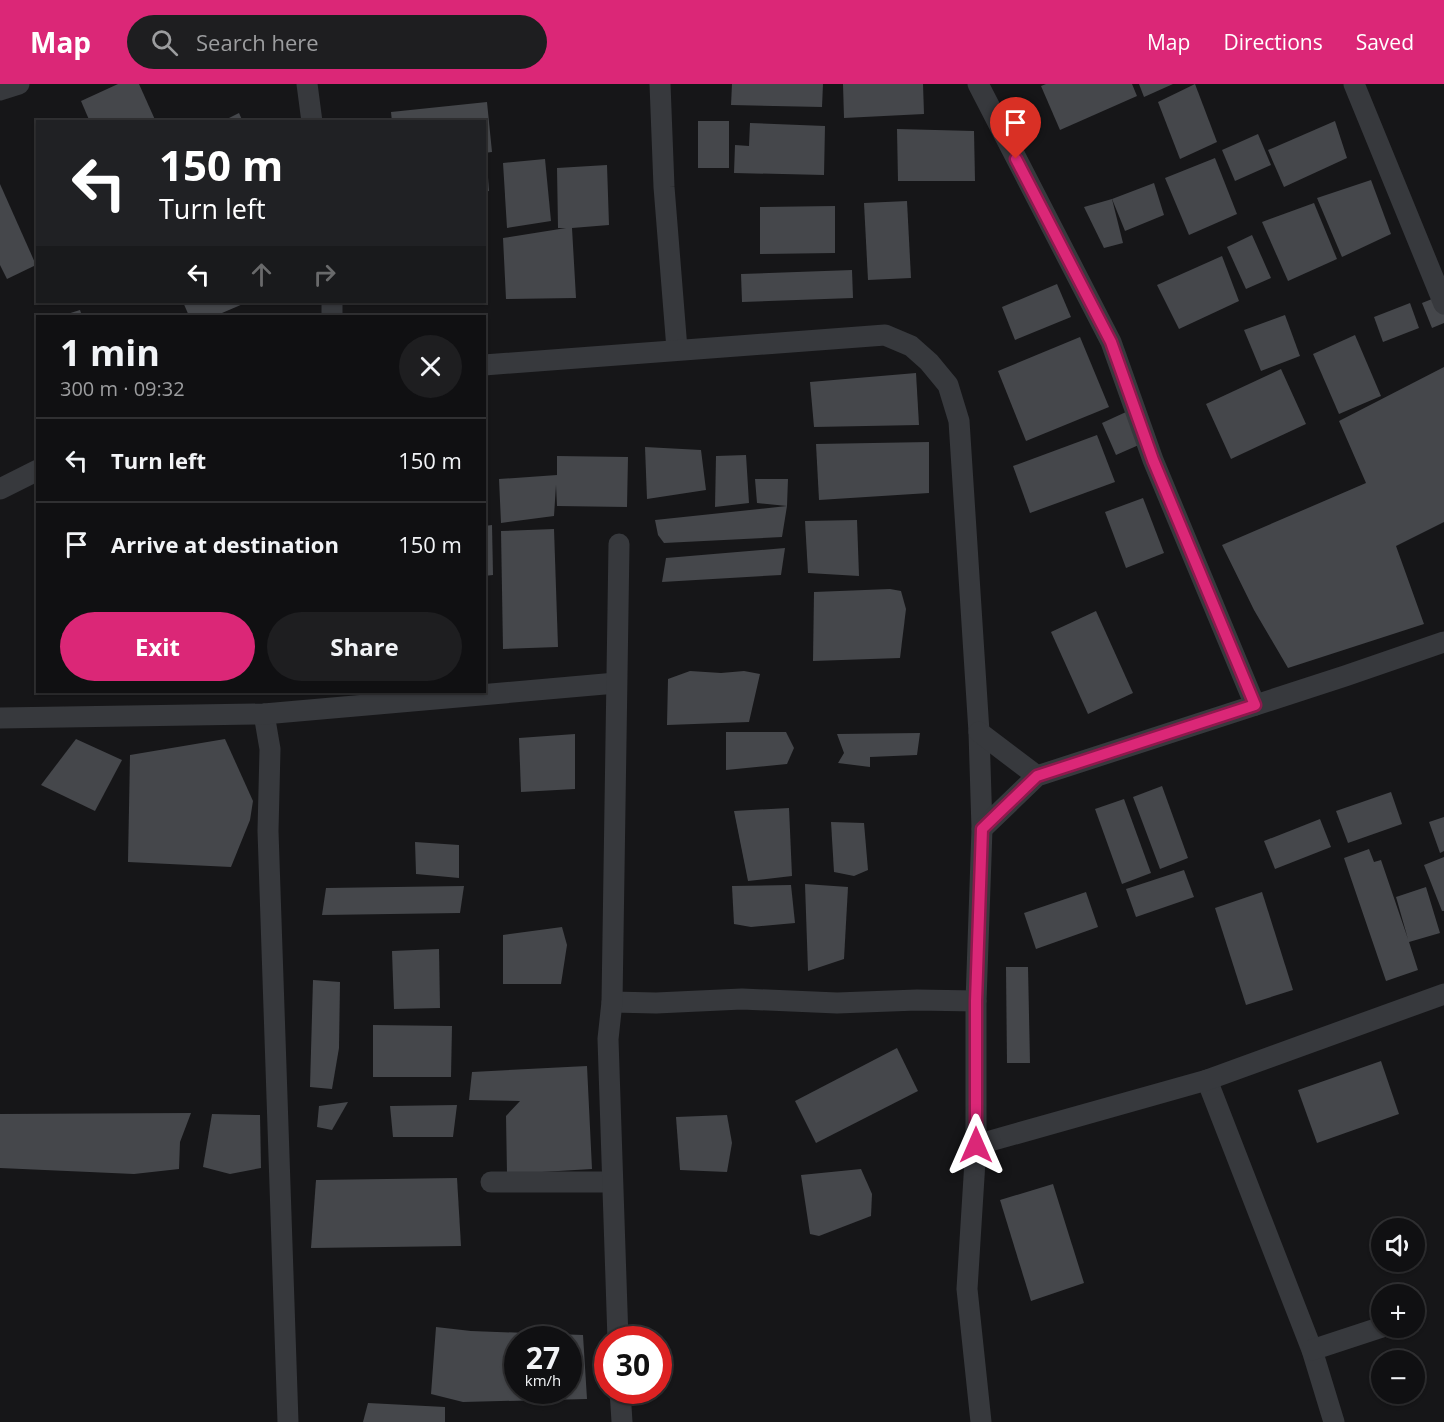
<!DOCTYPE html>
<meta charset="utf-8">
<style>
:root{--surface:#101012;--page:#1e1e20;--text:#f1f3f6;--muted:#9c9d9f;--line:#303032;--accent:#db2777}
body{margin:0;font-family:"Open Sans",sans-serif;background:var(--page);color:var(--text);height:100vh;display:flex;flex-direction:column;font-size:22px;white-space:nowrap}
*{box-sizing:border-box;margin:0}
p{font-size:20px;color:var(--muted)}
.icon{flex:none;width:33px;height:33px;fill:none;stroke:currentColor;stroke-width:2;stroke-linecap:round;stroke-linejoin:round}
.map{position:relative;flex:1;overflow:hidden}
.drawer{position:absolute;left:36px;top:231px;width:450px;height:378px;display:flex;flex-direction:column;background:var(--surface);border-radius:0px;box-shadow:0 2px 4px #0004,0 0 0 2px var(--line)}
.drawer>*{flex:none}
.hud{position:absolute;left:36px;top:36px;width:450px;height:183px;border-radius:0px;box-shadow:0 2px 4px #0004,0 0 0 2px var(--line);background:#202124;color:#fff;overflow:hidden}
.fabs{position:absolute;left:1371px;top:1134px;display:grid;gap:12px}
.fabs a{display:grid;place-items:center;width:54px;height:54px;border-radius:50%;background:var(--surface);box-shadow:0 2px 4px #0004,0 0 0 2px var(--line);font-size:30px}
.speed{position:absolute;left:504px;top:1242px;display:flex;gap:12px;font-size:30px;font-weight:700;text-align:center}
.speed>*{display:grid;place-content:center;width:78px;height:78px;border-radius:50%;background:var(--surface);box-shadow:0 2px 4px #0004,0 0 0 2px var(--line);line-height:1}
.speed small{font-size:15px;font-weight:400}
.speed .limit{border:9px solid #d22;background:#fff;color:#111}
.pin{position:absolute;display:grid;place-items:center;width:51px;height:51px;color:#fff;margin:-62px -26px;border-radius:50% 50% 50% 0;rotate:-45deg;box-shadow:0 0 6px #0007}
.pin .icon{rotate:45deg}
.me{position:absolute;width:66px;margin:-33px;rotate:0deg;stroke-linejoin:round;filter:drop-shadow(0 0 4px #0008)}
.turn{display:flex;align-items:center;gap:21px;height:126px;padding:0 24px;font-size:27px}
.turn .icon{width:78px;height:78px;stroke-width:2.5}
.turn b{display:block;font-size:42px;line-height:51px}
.lanes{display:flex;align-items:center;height:57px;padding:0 24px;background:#0003;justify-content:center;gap:30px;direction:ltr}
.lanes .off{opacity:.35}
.round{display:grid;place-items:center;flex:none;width:63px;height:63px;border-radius:32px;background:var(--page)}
.summary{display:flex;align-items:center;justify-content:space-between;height:102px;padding:0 24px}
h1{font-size:36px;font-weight:700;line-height:45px}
.cta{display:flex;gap:12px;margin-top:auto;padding:12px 24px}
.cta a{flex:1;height:69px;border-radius:36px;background:var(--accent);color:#fff;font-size:24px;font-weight:700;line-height:69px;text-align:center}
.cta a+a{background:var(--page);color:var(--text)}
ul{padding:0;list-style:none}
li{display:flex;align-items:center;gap:18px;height:84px;padding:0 24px;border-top:2px solid var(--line)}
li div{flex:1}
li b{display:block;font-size:22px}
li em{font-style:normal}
header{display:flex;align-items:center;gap:36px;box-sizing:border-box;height:84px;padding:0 30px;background:var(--accent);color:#fff}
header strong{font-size:28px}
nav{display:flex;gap:33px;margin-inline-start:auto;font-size:21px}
.search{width:420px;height:54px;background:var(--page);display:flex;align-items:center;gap:15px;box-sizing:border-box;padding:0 21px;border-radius:33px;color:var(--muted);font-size:22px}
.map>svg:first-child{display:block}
</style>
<header>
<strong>Map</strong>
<div class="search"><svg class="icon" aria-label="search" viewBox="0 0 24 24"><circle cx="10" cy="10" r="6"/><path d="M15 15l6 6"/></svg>Search here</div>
<nav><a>Map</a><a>Directions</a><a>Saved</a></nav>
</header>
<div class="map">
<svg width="1444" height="1338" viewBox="0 0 1444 1338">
<rect width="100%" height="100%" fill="#161618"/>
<g fill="#45474b" fill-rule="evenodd">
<path d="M118 0H139L156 38H90L81 17Z"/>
<path d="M732 0H823L822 23 731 21Z"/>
<path d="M843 0H923L924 30 844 34Z"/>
<path d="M1046 0H1132L1137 12 1060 46 1041 2Z"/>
<path d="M1139 0H1173L1144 13Z"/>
<path d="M1195 0 1217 58 1180 75 1158 18Z"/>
<path d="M487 18 492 68 484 69V38H392L391 28Z"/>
<path d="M239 29 243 38H221Z"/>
<rect x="698" y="37" width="31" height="47"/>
<path d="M1335 37 1347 74 1284 103 1268 66Z"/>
<path d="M750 39 825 42 824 91 734 89 735 61 749 62Z"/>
<path d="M897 45 974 47 975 97H898Z"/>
<path d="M1258 50 1271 81 1235 97 1222 66Z"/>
<path d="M1215 74 1237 130 1189 151 1165 94Z"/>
<path d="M545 75 551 137 507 144 503 79Z"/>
<path d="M487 80 489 107 484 108V81Z"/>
<path d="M607 81 609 141 572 144 576 214 506 215 503 154 566 144H558L557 84Z"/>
<path d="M1371 96 1391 150 1342 173 1317 114Z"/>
<path d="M1154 99 1164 131 1125 147 1112 115Z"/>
<path d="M0 100 36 181 7 195 0 181Z"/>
<path d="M1112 115 1123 159 1104 164 1084 123Z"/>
<path d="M907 117 911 194 868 196 864 119Z"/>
<path d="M1314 119 1337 175 1288 197 1262 138Z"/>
<path d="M835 122V169L760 170V123Z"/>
<path d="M1252 151 1271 194 1246 205 1227 163Z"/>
<path d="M1222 172 1239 217 1179 245 1157 201Z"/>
<path d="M852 186 853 214 742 218 741 190Z"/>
<path d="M1057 200 1071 233 1015 256 1002 223Z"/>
<path d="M1437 213 1444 230V239L1432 244 1422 219Z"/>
<path d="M183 218H242L243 220 215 232H189Z"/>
<path d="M1410 219 1419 244 1383 258 1374 233Z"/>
<path d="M80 226 82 232H61Z"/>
<path d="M1285 231 1300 272 1261 287 1244 246Z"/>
<path d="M1355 251 1381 312 1339 330 1313 270Z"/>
<path d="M1080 253 1109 323 1026 357 998 287Z"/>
<path d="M1444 283V438L1396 462 1424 540 1288 584 1254 526 1222 461 1366 399 1339 337Z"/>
<path d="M1281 285 1306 340 1231 375 1206 320Z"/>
<path d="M916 289 919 341 814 343 810 298Z"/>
<path d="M1126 328 1141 360 1116 371 1102 339Z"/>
<path d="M1097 351 1115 398 1030 429 1013 382Z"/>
<path d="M929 358V409L819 416 816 360Z"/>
<path d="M645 363 701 366 706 406 647 415Z"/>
<path d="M746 371 749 419 715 423 716 372Z"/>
<path d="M557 372 628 373 627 423 557 422 556 401 554 432 501 439 499 395 557 391Z"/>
<path d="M755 395H788L787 422 782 453 664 459 658 451 655 436 787 422 757 419Z"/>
<path d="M1143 414 1164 469 1126 484 1105 428Z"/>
<path d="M857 436 859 492 808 489 805 437Z"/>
<path d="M492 441 493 491 484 492V442Z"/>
<path d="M554 445 558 563 503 565 501 447Z"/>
<path d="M785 464 781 491 662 498 666 474Z"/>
<path d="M890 505 901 507 906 525 900 574 813 577 814 508Z"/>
<path d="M1096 527 1133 609 1088 630 1051 548Z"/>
<path d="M690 587 721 589 744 587 760 590 749 638 667 641 668 595Z"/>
<path d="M726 648H786L794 664 787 680 726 686Z"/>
<path d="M920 649 917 671 870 673V683L838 679 844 669 837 650Z"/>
<path d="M575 650V705L521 708 519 654Z"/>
<path d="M76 655 122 676 95 727 41 701Z"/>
<path d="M225 655 253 717 250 736 231 783 128 778 130 671Z"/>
<path d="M1162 702 1188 774 1160 785 1133 713Z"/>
<path d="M1391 708 1402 740 1348 759 1336 727Z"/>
<path d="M1124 715 1151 789 1122 800 1095 725Z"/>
<path d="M789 724 792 792 748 797 734 727Z"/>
<path d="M1444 733V767L1440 769 1429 738Z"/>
<path d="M1320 735 1331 763 1275 785 1264 757Z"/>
<path d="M831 738 864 739 868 786 854 792 834 788Z"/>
<path d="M415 758 459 761V794L416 790Z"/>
<path d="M1369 765 1374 778 1381 776 1408 855 1396 813 1426 803 1440 849 1409 858 1418 886 1386 897 1344 774Z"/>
<path d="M1444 773V827H1442L1424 781Z"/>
<path d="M1184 786 1194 813 1136 833 1126 805Z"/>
<path d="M805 800 848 803 844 875 808 887Z"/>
<path d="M791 801 795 839 751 843 734 840 732 802Z"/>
<path d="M464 802 460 829 322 831 326 804Z"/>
<path d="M1086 808 1098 843 1036 865 1024 829Z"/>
<path d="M1262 808 1293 906 1246 921 1215 824Z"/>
<path d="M562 843 567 861 561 900H503V851Z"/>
<path d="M439 865 440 924 394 925 392 867Z"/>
<path d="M1006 883H1028L1030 979H1007Z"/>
<path d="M313 896 340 898 339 964 332 1005 310 1003Z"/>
<path d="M373 941 452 942 451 993H373Z"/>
<path d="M897 964 918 1007 816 1059 795 1017Z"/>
<path d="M1381 977 1399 1030 1317 1059 1298 1006Z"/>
<path d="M587 982 592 1085 507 1090 506 1032 520 1017 469 1016 472 988Z"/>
<path d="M348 1018 332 1046 317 1043 319 1022Z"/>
<path d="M457 1021 453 1053H393L390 1022Z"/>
<path d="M191 1029 180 1058 179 1085 134 1090 0 1084V1030Z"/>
<path d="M212 1030 260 1031 261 1084 230 1090 203 1083Z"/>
<path d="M727 1031 732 1059 727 1088 680 1086 676 1033Z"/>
<path d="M861 1085 872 1110 871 1132 819 1152 810 1150 801 1091Z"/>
<path d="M457 1094 461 1162 311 1164 316 1096Z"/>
<path d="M1053 1100 1084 1199 1031 1217 1000 1116Z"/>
<path d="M436 1243 471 1247 583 1251 587 1315 463 1318 431 1310ZM518 1256H568V1306H518Z"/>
<path d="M368 1319 445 1323V1338H363Z"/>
</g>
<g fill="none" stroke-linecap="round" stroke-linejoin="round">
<g stroke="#37393d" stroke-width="21">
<path d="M307 0 312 38"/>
<path d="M660 0 664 103 677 265"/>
<path d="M978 0 1111 258 1153 376 1255 621"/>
<path d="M1354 0 1444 220"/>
<path d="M0 6 19 0"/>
<path d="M332 232V218"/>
<path d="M484 281 885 251 911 262 929 278 948 301 959 337 979 648 982 745 976 917V1061L967 1205 981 1338"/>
<path d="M0 405 38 386"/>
<path d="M264 630 270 665 268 747 288 1338"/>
<path d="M0 634 264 630 616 599"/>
<path d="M979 648 1037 692"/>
<path d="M982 745 1037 692 1345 592 1444 558"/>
<path d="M612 918 656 919 742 915 837 919 917 916 976 917"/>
<path d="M1207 996 1312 1266 1334 1338"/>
<path d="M976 1061 1207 996 1444 910"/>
<path d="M491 1098H612"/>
<path d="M618 1256 608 955 612 918 619 460"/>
<path d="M1312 1266 1382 1243"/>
<path d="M620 1306 622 1338"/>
</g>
</g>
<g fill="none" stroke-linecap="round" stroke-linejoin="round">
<defs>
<path id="route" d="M976 1061V917L982 745 1037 692 1255 621 1153 376 1111 258 1016 75"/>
</defs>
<use href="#route" stroke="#8e194d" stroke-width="15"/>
<use href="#route" stroke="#db2777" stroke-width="10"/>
</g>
</svg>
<div class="fabs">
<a><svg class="icon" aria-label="sound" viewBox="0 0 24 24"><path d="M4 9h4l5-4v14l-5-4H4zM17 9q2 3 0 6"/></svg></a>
<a>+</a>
<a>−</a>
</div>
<div class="speed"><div>27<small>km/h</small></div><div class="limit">30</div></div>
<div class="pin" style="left:1016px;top:75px;background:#d93025"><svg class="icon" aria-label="arrive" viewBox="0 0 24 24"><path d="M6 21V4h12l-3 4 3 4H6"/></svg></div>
<svg class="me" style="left:976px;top:1061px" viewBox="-20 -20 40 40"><path d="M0-17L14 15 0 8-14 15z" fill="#db2777" stroke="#fff" stroke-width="4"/></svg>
<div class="hud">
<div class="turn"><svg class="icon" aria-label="left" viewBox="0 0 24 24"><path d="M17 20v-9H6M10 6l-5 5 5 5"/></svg><div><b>150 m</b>Turn left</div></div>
<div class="lanes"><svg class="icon" aria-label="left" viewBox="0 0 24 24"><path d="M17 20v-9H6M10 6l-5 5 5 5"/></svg><svg class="icon off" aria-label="ahead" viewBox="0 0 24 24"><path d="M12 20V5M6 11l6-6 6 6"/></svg><svg class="icon off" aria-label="right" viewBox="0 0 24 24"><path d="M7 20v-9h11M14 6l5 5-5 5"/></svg></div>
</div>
<section class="drawer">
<div class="summary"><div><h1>1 min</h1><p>300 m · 09:32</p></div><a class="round"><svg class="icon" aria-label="close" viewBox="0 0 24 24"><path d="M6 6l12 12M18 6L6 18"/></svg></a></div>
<ul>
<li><svg class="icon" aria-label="left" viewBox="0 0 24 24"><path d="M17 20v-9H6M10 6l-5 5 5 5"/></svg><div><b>Turn left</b></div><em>150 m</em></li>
<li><svg class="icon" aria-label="arrive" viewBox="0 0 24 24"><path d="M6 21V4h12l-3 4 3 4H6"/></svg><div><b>Arrive at destination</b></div><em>150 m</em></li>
</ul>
<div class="cta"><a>Exit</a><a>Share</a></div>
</section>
</div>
